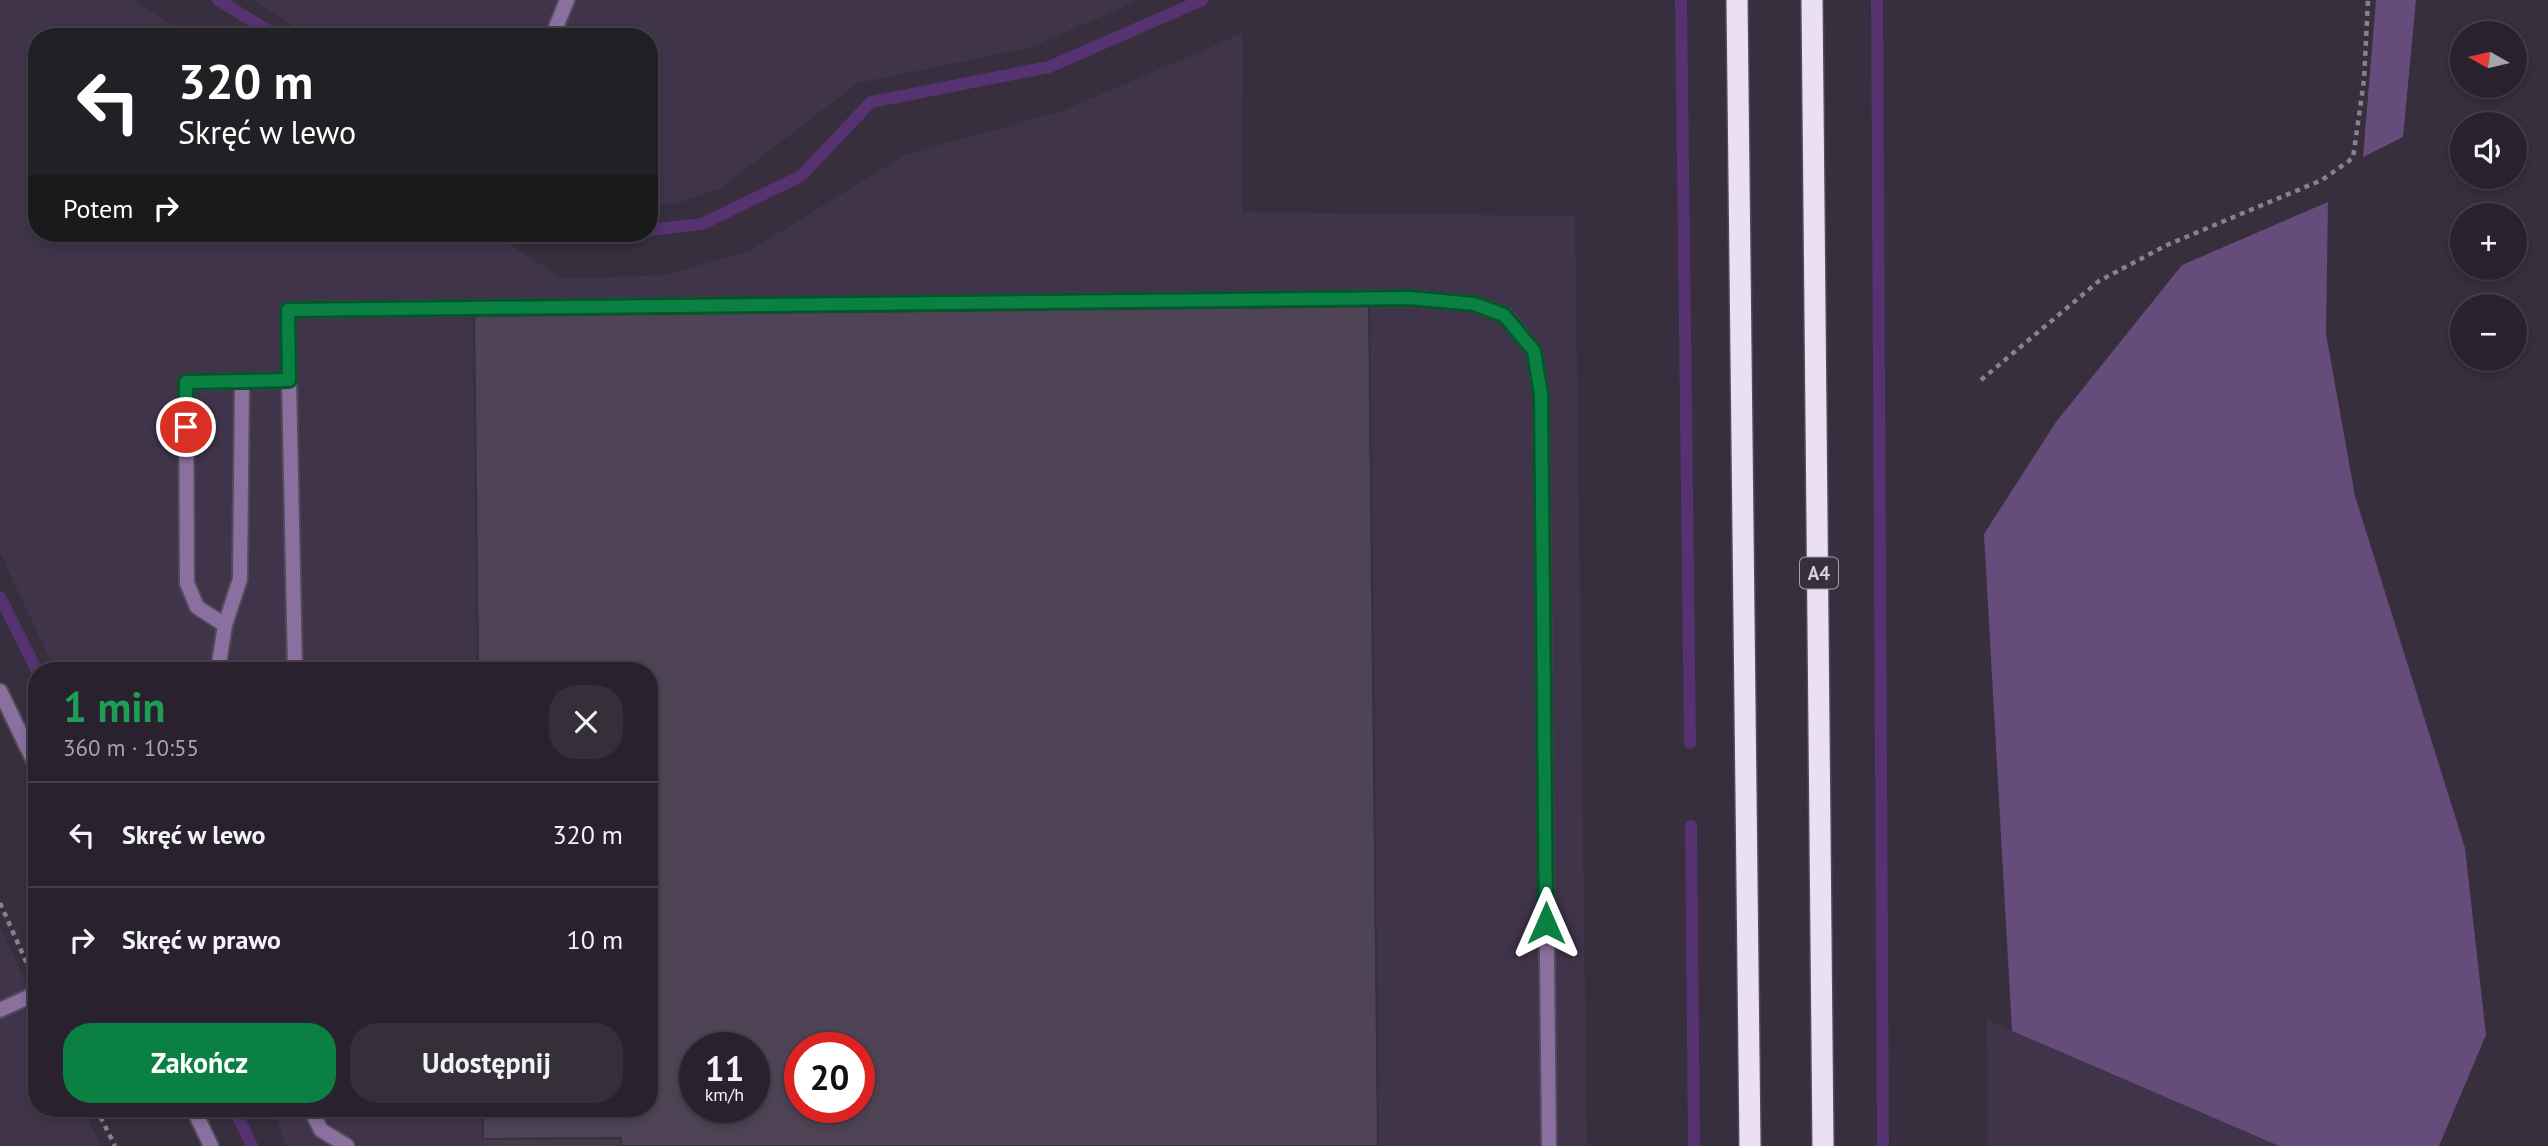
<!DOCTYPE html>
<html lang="pl">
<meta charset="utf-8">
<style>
:root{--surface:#29222e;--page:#352f3a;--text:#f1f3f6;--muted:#a5a4aa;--line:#453f4a;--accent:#0b8043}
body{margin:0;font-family:"PT Sans",sans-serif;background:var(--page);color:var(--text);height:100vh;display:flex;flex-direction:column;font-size:26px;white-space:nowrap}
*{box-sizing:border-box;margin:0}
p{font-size:23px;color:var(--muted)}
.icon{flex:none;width:38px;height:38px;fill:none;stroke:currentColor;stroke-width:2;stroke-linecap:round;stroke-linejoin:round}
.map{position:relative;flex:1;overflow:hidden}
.drawer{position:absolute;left:28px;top:662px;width:630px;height:455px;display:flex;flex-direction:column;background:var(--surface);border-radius:28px;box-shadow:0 4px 10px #0003,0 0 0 2px var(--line)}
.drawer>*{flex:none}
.banner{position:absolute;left:28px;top:28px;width:630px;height:214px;border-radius:28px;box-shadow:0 4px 10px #0003,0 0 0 2px var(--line);background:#202124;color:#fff;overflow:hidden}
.needle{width:46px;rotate:278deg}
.fabs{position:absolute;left:2450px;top:21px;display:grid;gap:14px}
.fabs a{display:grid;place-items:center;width:77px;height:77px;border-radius:50%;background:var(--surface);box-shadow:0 4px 10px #0003,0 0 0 2px var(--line);font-size:35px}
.speed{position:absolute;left:679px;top:1032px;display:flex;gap:14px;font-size:35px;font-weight:700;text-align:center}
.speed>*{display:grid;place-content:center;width:91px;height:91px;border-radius:50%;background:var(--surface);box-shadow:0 4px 10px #0003,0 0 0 2px var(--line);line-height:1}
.speed small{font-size:18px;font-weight:400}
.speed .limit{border:10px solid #d22;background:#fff;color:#111}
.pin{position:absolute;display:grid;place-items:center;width:60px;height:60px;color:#fff;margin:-30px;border:4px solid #fff;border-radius:50%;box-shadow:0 2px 7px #0007}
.me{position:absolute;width:77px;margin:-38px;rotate:0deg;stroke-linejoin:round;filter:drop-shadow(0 0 5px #0008)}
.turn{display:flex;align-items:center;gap:24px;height:147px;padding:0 35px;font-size:32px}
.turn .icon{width:91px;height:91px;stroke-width:2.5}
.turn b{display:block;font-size:49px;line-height:60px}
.then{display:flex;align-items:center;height:66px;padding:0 35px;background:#0003;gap:14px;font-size:26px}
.round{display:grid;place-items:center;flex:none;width:74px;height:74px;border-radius:28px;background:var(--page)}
.headline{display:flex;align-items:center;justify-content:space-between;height:119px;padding:0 35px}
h1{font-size:42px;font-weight:700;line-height:52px;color:#1e9e55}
.button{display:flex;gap:14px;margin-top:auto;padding:14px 35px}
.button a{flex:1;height:80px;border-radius:28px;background:var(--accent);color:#fff;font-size:28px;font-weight:700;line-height:80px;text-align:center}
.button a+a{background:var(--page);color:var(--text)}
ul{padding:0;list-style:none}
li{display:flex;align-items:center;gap:21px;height:105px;padding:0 35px;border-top:2px solid var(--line)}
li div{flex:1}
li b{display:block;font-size:26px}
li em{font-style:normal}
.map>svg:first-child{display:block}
</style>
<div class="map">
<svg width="2548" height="1146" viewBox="0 0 2548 1146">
<rect width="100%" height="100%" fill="#372e3e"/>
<g fill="#40344a" fill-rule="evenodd">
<path d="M0 0H133L190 37H37V233H492L563 279 666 275 751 250 906 154 1062 111 1243 33 1242 212 1575 216 1587 1146H286L272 1108H649V670H55L0 553ZM695 1048H754V1108H695ZM800 1048H859V1108H800Z"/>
<path d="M253 0H1139L1029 48 858 83 719 189 675 204H649V37H310Z"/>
<path d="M0 927 37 1006V1108H83L101 1146H0Z"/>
<path d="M1987 1019 2012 1031 2279 1146H1988Z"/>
</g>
<g fill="#664c7a">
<path d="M2376 0H2416L2403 137 2363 157Z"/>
<path d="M2328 202 2326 334 2355 496 2465 848 2486 1035 2439 1146H2279L2012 1031 1984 534 2056 422 2182 265Z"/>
</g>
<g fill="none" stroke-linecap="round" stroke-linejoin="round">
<g stroke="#563270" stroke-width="12">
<path d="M218 0 279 37"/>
<path d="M1681 0 1690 743"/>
<path d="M1877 0 1883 1146"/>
<path d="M649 230 702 224 801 176 871 102 1049 67 1202 0"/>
<path d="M618 233H624"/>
<path d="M0 597 37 671"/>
<path d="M1691 826 1694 1146"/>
<path d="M234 1108 252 1146"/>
</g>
<defs>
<g id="lane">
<path d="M552 37 567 0"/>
<path d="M289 380 288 310 1409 298 1474 304 1505 315 1534 351 1541 395 1549 1146"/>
<path d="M225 625 197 607 187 583 186 382 289 380 295 670"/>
<path d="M218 670 225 625 240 579 242 381"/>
<path d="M0 1010 37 993"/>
<path d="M310 1108 321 1130 347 1146"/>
</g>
<g id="street">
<path d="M0 691 37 768"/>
<path d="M193 1108 211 1146"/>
</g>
<g id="highway">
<path d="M1737 0 1750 1146"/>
<path d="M1812 0 1823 1146"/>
</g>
</defs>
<use href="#lane" stroke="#534b5a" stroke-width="18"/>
<use href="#street" stroke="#534b5a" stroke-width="18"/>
<use href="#highway" stroke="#534b5a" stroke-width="24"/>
<g stroke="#88818e" stroke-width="4.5" stroke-dasharray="5 5" stroke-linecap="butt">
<path d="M1981 380 2099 281 2167 245 2322 180 2353 158 2364 80 2368 0"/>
<path d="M0 903 29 968"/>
<path d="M96 1108 115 1146"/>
</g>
<use href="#lane" stroke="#8a709f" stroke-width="14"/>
<use href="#street" stroke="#8a709f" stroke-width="14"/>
<use href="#highway" stroke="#ebdff6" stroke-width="21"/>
</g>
<path fill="#433a4a" d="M483 1108 1378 1146H483Z"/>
<path fill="#4e4456" stroke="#37303c" stroke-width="2" fill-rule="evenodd" d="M1369 304 1378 1146H621V1138L483 1139V1108H649V670H478L474 311ZM695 1048H754V1108H695ZM800 1048H859V1108H800Z"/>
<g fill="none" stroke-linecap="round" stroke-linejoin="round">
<defs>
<path id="route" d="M186 427V382L289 380 288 310 1409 298 1474 304 1504 315 1534 351 1541 395 1546 923"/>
</defs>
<use href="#route" stroke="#07532c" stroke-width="18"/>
<use href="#route" stroke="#0b8043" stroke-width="12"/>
</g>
<g text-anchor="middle" stroke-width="5" stroke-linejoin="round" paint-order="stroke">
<rect fill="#372e3e" stroke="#a69fab" stroke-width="2" x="1800" y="557.5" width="38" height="31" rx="5"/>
<g font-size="19" font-weight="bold" fill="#d5d0da">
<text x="1819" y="580">A4</text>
</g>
</g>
</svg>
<div class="fabs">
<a><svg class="needle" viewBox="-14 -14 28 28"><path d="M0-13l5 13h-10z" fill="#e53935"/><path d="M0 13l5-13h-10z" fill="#a5a4aa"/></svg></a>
<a><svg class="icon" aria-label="sound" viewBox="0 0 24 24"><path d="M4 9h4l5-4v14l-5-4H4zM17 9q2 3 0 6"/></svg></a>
<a>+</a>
<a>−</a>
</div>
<div class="speed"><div>11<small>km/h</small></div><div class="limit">20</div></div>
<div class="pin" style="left:186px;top:427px;background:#d93025"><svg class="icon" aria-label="arrive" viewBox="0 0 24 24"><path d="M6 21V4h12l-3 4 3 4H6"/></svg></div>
<svg class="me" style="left:1546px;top:923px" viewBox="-20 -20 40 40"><path d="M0-17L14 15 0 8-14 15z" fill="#0b8043" stroke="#fff" stroke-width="4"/></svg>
<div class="banner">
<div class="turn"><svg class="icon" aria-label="left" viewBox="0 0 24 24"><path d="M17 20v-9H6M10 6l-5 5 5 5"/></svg><div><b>320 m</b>Skręć w lewo</div></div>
<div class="then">Potem<svg class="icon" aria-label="right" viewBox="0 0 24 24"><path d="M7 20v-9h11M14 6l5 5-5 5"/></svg></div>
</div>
<section class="drawer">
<div class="headline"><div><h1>1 min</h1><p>360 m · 10:55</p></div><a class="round"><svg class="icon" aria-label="close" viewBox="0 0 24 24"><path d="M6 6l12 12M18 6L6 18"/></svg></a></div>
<ul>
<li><svg class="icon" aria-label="left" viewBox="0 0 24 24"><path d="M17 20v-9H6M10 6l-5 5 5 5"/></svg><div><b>Skręć w lewo</b></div><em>320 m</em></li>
<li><svg class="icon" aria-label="right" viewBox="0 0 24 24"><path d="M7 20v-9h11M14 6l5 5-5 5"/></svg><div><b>Skręć w prawo</b></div><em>10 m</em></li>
</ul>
<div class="button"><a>Zakończ</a><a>Udostępnij</a></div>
</section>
</div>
